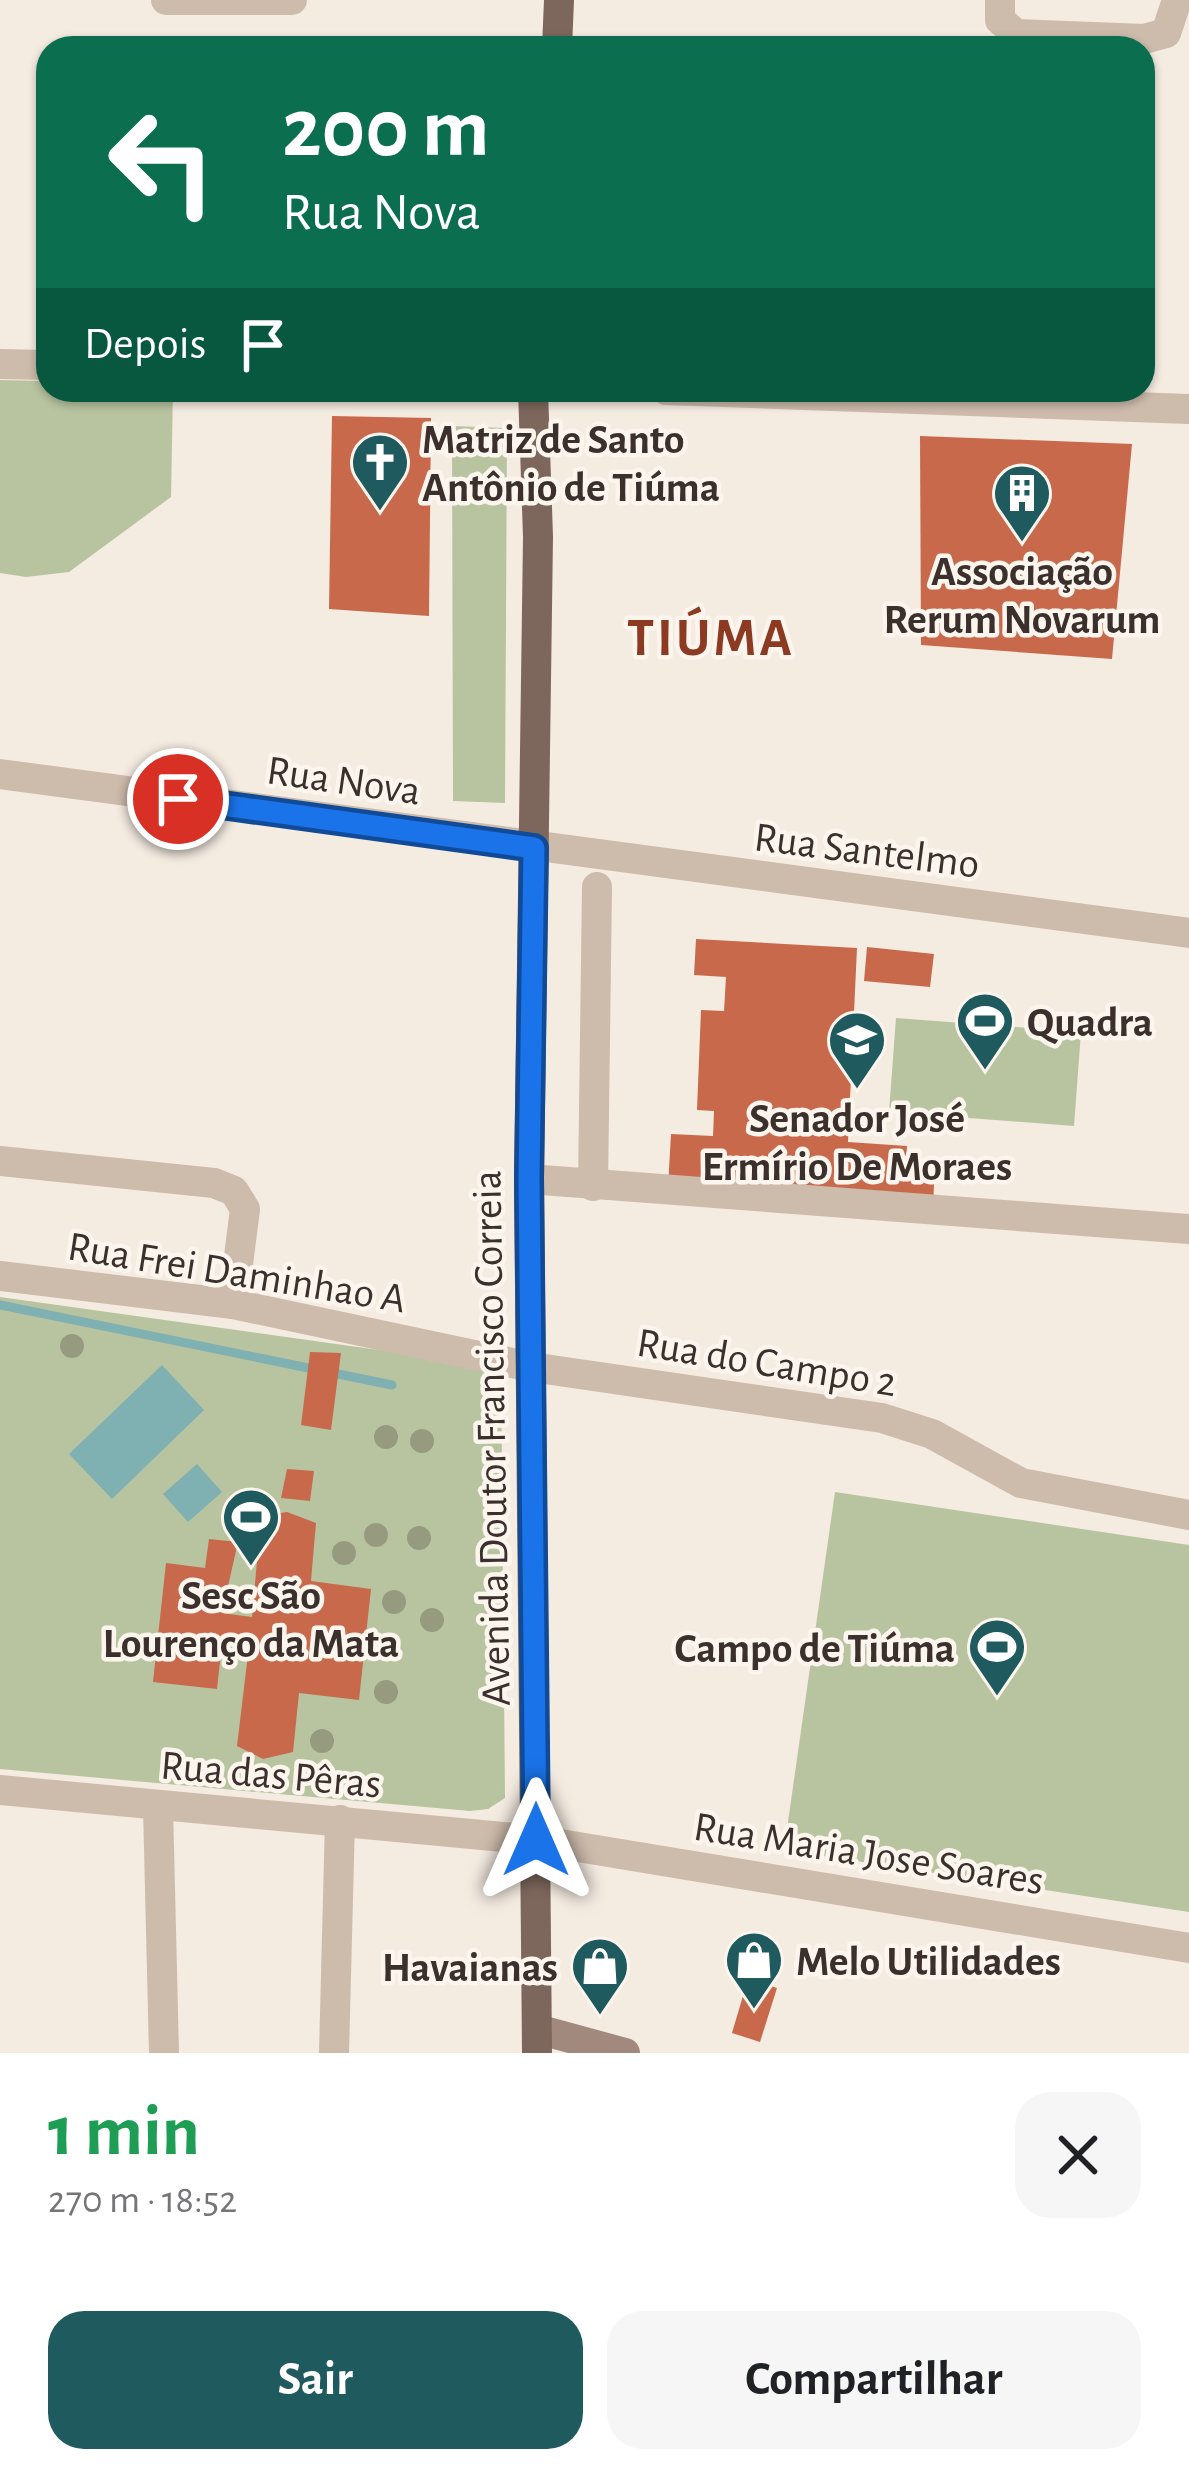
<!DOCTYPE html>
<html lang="pt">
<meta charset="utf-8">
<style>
:root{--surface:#fff;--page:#f6f6f6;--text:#202124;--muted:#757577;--accent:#1f5a5e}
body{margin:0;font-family:"Alegreya Sans",sans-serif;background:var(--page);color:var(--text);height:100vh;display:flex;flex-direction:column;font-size:45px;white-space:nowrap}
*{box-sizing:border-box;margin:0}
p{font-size:39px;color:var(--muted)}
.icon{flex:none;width:66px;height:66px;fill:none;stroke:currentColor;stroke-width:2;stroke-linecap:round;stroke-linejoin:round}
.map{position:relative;height:2053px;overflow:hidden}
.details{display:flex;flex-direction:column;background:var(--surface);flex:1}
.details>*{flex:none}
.guide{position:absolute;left:36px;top:36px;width:1119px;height:366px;border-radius:36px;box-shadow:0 3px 9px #0004;background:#0b6e4f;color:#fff;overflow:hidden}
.pin{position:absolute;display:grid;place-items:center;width:102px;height:102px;color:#fff;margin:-51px;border:6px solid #fff;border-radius:50%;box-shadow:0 3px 12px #0007}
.me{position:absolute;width:132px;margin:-66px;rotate:0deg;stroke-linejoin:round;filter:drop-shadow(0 0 9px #0008)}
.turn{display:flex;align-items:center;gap:42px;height:252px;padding:0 48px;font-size:54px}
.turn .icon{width:156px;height:156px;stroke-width:2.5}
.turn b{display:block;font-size:84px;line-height:102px}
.then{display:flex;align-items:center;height:114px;padding:0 48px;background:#0003;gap:24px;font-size:45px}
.round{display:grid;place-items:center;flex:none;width:126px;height:126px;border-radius:36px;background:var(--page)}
.head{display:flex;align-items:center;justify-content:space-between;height:204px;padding:0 48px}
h1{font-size:72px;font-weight:600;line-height:90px;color:#1e9e55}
.action{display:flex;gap:24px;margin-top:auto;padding:24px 48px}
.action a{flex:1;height:138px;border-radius:36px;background:var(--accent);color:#fff;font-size:48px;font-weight:600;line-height:138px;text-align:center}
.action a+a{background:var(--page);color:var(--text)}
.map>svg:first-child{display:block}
</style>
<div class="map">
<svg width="1189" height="2053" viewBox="0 0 1189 2053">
<rect width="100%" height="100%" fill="#f4ebe1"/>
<g fill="#b8c4a0">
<path d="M0 380 48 381V390H173L171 497 69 572 26 577 0 573Z"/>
<path d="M452 426 507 428 505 803 453 801Z"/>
<path d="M896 1018 1081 1032 1074 1126 889 1112Z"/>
<path d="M0 1297 501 1367 505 1798 488 1809 470 1811 0 1769Z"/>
<path d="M835 1492 1189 1545V1912L784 1850Z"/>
</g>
<g fill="#7fb0b2">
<path d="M162 1365 204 1410 112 1499 69 1454Z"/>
<path d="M197 1464 222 1492 188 1522 163 1494Z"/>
</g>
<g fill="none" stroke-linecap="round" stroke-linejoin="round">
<path stroke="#7fb0b2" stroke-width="9" d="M0 1305 392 1385"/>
</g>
<g fill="#c8694b">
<path d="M332 416 431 418 429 616 329 609Z"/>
<path d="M920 436 1132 444 1112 659 921 645Z"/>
<path d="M696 939 857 948 848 1142 907 1146 906 1160 935 1162 933 1207 668 1187 671 1134 713 1136 714 1111 697 1110 701 1010 724 1011 726 977 694 975Z"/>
<path d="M867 947 934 954 930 987 864 981Z"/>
<path d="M310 1352 341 1353 331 1430 301 1425Z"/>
<path d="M287 1469 314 1471 310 1501 281 1498Z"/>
<path d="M287 1512 316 1523 311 1581 371 1589 359 1700 299 1693 293 1752 263 1759 237 1746 249 1646 222 1643 217 1689 153 1682 166 1563 205 1568 209 1539 238 1542 222 1613 252 1617 261 1516Z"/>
<path d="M748 1979 777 1988 760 2042 732 2033Z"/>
</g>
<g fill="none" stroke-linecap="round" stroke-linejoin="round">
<g stroke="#cdbbac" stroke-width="30">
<path d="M166 0H292"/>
<path d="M1000 0V20L1016 34 1144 39 1166 33 1177 0"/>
<path d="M0 364 48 365"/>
<path d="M666 390 1189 409"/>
<path d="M0 774 1189 933"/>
<path d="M0 1161 214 1183 234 1191 245 1209 233 1304"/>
<path d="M529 1179 1189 1229"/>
<path d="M593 1186 597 887"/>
<path d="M0 1276 233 1304 531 1367 882 1418 932 1434 1021 1483 1189 1515"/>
<path d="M0 1790 536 1840 1189 1948"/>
<path d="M158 1807 164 2053"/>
<path d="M334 2053 340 1820"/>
</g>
<path stroke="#a18a7d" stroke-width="30" d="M537 2029 625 2053"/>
<g stroke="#7d675c" stroke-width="30">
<path d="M557 48 559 0"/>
<path d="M533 390 538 537 529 1179 537 2053"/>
</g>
</g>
<g fill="#969b7f">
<circle cx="72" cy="1346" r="12"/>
<circle cx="386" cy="1437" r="12"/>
<circle cx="422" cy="1441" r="12"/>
<circle cx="376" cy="1535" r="12"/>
<circle cx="419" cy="1538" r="12"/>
<circle cx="344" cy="1553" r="12"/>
<circle cx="394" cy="1602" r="12"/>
<circle cx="432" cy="1620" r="12"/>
<circle cx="386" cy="1692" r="12"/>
<circle cx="322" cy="1741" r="12"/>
</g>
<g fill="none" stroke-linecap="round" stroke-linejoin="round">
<defs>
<path id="route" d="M178 799 534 848 529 1178 536 1840"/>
</defs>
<use href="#route" stroke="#114b97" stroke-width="30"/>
<use href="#route" stroke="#1a73e8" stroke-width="21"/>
</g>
<defs>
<symbol id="church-pin" viewBox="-11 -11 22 30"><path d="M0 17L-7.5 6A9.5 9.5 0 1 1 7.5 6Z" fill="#1f5a5e" stroke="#fbf5ee"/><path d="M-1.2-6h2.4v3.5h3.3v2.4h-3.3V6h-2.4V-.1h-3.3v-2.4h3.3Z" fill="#fff"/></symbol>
<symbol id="building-pin" viewBox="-11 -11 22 30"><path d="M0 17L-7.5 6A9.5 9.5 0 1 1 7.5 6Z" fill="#1f5a5e" stroke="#fbf5ee"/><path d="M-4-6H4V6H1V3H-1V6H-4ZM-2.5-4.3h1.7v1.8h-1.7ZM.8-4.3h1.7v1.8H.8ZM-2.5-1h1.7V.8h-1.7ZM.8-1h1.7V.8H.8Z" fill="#fff"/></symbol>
<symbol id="stadium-pin" viewBox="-11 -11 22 30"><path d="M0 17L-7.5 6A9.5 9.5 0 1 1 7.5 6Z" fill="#1f5a5e" stroke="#fbf5ee"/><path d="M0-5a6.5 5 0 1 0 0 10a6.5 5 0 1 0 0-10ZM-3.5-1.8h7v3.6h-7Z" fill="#fff"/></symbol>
<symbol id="school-pin" viewBox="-11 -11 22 30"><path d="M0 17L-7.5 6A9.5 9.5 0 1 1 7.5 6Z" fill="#1f5a5e" stroke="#fbf5ee"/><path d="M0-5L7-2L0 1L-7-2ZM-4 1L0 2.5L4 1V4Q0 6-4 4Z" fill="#fff"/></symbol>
<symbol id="shop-pin" viewBox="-11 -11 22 30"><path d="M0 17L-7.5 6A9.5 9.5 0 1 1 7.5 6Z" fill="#1f5a5e" stroke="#fbf5ee"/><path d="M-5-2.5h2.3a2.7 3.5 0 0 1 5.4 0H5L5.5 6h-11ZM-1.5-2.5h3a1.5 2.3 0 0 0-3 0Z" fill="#fff"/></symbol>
</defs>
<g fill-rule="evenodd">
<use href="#church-pin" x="347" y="429" width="66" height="90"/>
<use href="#building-pin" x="989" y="460" width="66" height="90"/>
<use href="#stadium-pin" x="952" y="988" width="66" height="90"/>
<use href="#school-pin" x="824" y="1007" width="66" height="90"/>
<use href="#stadium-pin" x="218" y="1484" width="66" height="90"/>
<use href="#stadium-pin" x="964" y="1614" width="66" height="90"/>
<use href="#shop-pin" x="721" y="1927" width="66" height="90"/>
<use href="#shop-pin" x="567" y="1933" width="66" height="90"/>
</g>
<g text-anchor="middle" stroke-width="9" stroke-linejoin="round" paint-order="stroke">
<g font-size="42" font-weight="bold" fill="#3b302b" stroke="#fbf5ee" text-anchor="start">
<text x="422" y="453">Matriz de Santo<tspan x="422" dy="48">Antônio de Tiúma</tspan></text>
<text x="1022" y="585" text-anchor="middle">Associação<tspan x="1022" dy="48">Rerum Novarum</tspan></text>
<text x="1027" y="1036">Quadra</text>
<text x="857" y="1132" text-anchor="middle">Senador José<tspan x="857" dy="48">Ermírio De Moraes</tspan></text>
<text x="251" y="1609" text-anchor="middle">Sesc São<tspan x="251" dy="48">Lourenço da Mata</tspan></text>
<text x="955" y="1662" text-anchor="end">Campo de Tiúma</text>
<text x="796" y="1975">Melo Utilidades</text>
<text x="558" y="1981" text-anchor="end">Havaianas</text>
</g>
<g font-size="42" fill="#3b302b" stroke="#fbf5ee">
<text transform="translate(344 779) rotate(8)" y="15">Rua Nova</text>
<text transform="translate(867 849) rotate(7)" y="15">Rua Santelmo</text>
<text transform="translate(237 1271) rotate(9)" y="15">Rua Frei Daminhao A</text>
<text transform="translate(767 1361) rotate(9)" y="15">Rua do Campo 2</text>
<text transform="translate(490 1438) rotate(-91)" y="15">Avenida Doutor Francisco Correia</text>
<text transform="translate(271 1773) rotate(5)" y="15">Rua das Pêras</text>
<text transform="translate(869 1852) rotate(9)" y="15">Rua Maria Jose Soares</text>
</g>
<g font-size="54" font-weight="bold" letter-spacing="3" fill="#8c3b22" stroke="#fbf5ee">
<text x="711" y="655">TIÚMA</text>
</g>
</g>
</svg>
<div class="pin" style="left:178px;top:799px;background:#d93025"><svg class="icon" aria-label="arrive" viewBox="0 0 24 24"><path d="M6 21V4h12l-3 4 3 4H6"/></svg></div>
<svg class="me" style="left:536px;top:1840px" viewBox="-20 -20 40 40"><path d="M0-17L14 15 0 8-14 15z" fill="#1a73e8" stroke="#fff" stroke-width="4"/></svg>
<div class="guide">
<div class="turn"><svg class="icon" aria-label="left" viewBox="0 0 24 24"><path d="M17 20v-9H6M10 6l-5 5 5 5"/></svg><div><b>200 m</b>Rua Nova</div></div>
<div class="then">Depois<svg class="icon" aria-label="arrive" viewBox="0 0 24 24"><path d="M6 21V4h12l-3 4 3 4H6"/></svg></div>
</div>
</div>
<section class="details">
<div class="head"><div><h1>1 min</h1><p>270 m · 18:52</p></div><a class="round"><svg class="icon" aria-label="close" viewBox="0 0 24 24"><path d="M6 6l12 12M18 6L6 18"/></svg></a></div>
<div class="action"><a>Sair</a><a>Compartilhar</a></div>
</section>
